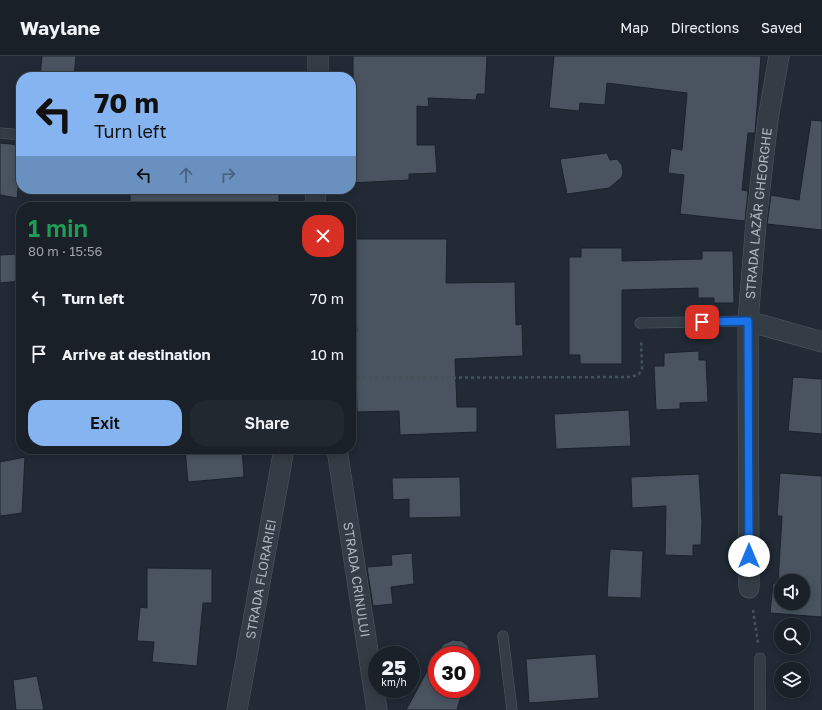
<!DOCTYPE html>
<meta charset="utf-8">
<style>
:root{--surface:#192028;--page:#222830;--text:#f1f3f6;--muted:#9fa3a8;--line:#373e45;--accent:#85b4f0}
body{margin:0;font-family:"Golos Text",sans-serif;background:var(--page);color:var(--text);height:100vh;display:flex;flex-direction:column;font-size:15px;white-space:nowrap}
*{box-sizing:border-box;margin:0}
p{font-size:13px;color:var(--muted)}
.icon{flex:none;width:22px;height:22px;fill:none;stroke:currentColor;stroke-width:2;stroke-linecap:round;stroke-linejoin:round}
.map{position:relative;flex:1;overflow:hidden}
.panel{position:absolute;left:16px;top:146px;width:340px;height:252px;display:flex;flex-direction:column;background:var(--surface);border-radius:16px;box-shadow:0 2px 10px #0003,0 0 0 1px var(--line)}
.panel>*{flex:none}
.guide{position:absolute;left:16px;top:16px;width:340px;height:122px;border-radius:16px;box-shadow:0 2px 10px #0003,0 0 0 1px var(--line);background:#85b4f0;color:#111;overflow:hidden}
.buttons{position:absolute;left:774px;top:518px;display:grid;gap:8px}
.buttons a{display:grid;place-items:center;width:36px;height:36px;border-radius:50%;background:var(--surface);box-shadow:0 2px 10px #0003,0 0 0 1px var(--line);font-size:20px}
.speed{position:absolute;left:368px;top:590px;display:flex;gap:8px;font-size:20px;font-weight:700;text-align:center}
.speed>*{display:grid;place-content:center;width:52px;height:52px;border-radius:50%;background:var(--surface);box-shadow:0 2px 10px #0003,0 0 0 1px var(--line);line-height:1}
.speed small{font-size:10px;font-weight:400}
.speed .limit{border:6px solid #d22;background:#fff;color:#111}
.pin{position:absolute;display:grid;place-items:center;width:34px;height:34px;color:#fff;margin:-17px;border-radius:8px;box-shadow:0 2px 6px #0006}
.me{position:absolute;width:44px;margin:-22px;rotate:0deg;stroke-linejoin:round;filter:drop-shadow(0 0 3px #0008)}
.turn{display:flex;align-items:center;gap:14px;height:84px;padding:0 12px;font-size:18px}
.turn .icon{width:52px;height:52px;stroke-width:2.5}
.turn b{display:block;font-size:28px;line-height:34px}
.lanes{display:flex;align-items:center;height:38px;padding:0 12px;background:#0003;justify-content:center;gap:20px;direction:ltr}
.lanes .off{opacity:.35}
.round{display:grid;place-items:center;flex:none;width:42px;height:42px;border-radius:16px;background:var(--page)}
.headline{display:flex;align-items:center;justify-content:space-between;height:68px;padding:0 12px}
h1{font-size:24px;font-weight:600;line-height:30px;color:#1e9e55}
.primary-button{display:flex;gap:8px;margin-top:auto;padding:8px 12px}
.primary-button a{flex:1;height:46px;border-radius:16px;background:var(--accent);color:#111;font-size:16px;font-weight:600;line-height:46px;text-align:center}
.primary-button a+a{background:var(--page);color:var(--text)}
ul{padding:0;list-style:none}
li{display:flex;align-items:center;gap:12px;height:56px;padding:0 12px}
li div{flex:1}
li b{display:block;font-size:15px}
li em{font-style:normal}
header{display:flex;align-items:center;gap:24px;box-sizing:border-box;height:56px;padding:0 20px;background:var(--surface);border-bottom:1px solid var(--line)}
header strong{font-size:19px}
nav{display:flex;gap:22px;margin-inline-start:auto;font-size:14px}
.map>svg:first-child{display:block}
</style>
<header>
<strong>Waylane</strong>
<nav><a>Map</a><a>Directions</a><a>Saved</a></nav>
</header>
<div class="map">
<svg width="822" height="654" viewBox="0 0 822 654">
<rect width="100%" height="100%" fill="#212a35"/>
<g fill="#495460" stroke="#1b232c" fill-rule="evenodd">
<path d="M42 0H76L74 21H40Z"/>
<path d="M353 0H487L485 38H477L476 44 428 42 429 51 417 50V89H435L437 117 409 118V124L351 127V28H353Z"/>
<path d="M554 0H761L755 77H748L742 134 748 135 745 165 680 158 684 119 668 117 671 92 682 94 687 37 607 27 605 49 580 47 579 55 549 52Z"/>
<path d="M811 64 822 65V174L767 168 771 139 799 144Z"/>
<path d="M0 87 21 89V109L17 142 0 139Z"/>
<path d="M607 97 610 104 617 103 622 109 623 116 622 121 609 132 567 138 560 103Z"/>
<rect x="130" y="133" width="149" height="18"/>
<path d="M356 183H447L446 227 515 226 516 269 522 268 523 300 455 303 457 351H477V376L400 379 399 355 357 356 356 308H351V276H357L354 230H356Z"/>
<path d="M581 192H622V205L702 203V195H733L734 247H714V242H698V232L622 234V308H580V299H569V201H581Z"/>
<path d="M18 198 21 225 0 227V199Z"/>
<path d="M699 295V304H706L708 346 680 347V353L656 354 654 310H664V297Z"/>
<path d="M793 321 822 323V378L788 375Z"/>
<path d="M629 354 631 390 556 393 554 358Z"/>
<path d="M185 393H242L244 421 188 426Z"/>
<path d="M25 401 22 457 0 460V406Z"/>
<path d="M780 417 822 420V561L770 557 773 527 778 528 782 460H777ZM781 525H803V547H781Z"/>
<path d="M699 418 702 466 701 489H693V500L665 499 666 450 632 452 631 421Z"/>
<path d="M460 421 461 461 409 462V443L393 444 392 422Z"/>
<path d="M610 493 643 495 641 542 607 541Z"/>
<path d="M412 497 414 528 391 531 393 548 373 550 367 511 392 509 391 499Z"/>
<path d="M147 512 212 513V547H203L197 610 152 606 154 586 137 585 140 551 147 552Z"/>
<path d="M453 584 462 585 468 590 472 601 471 606V599H437V633H463L457 654H406L438 595 444 588Z"/>
<path d="M596 598 599 642 529 647 526 603Z"/>
<path d="M37 620 44 654H16L13 624Z"/>
</g>
<g fill="none" stroke-linecap="round" stroke-linejoin="round">
<defs>
<g id="service">
<path d="M0 77 21 79"/>
<path d="M640 267 748 265"/>
<path d="M503 580 512 654"/>
<path d="M760 602V654"/>
</g>
<g id="minor">
<path d="M318 21V0"/>
<path d="M315 151 316 133"/>
<path d="M748 265 822 286"/>
<path id="s1" d="M337 393 377 654"/>
<path id="s2" d="M749 532 748 265 756 166 768 63 779 0"/>
<path id="s3" d="M237 654 284 393"/>
</g>
</defs>
<use href="#service" stroke="#515a63" stroke-width="11"/>
<use href="#minor" stroke="#515a63" stroke-width="21"/>
<g stroke="#425455" stroke-width="2.5" stroke-dasharray="3 3" stroke-linecap="butt">
<path d="M351 322 631 321 639 318 642 313 641 284"/>
<path d="M753 554 758 587"/>
</g>
<use href="#service" stroke="#343c45" stroke-width="10"/>
<use href="#minor" stroke="#343c45" stroke-width="20"/>
</g>
<g fill="none" stroke-linecap="round" stroke-linejoin="round">
<defs>
<path id="route" d="M702 266 748 265 749 500"/>
</defs>
<use href="#route" stroke="#114b97" stroke-width="10"/>
<use href="#route" stroke="#1a73e8" stroke-width="7"/>
</g>
<g text-anchor="middle" stroke-width="4" stroke-linejoin="round" paint-order="stroke">
<g font-size="13" fill="#aeb7c2" stroke="#19212a">
<text dy="5" stroke="none"><textPath href="#s2" startOffset="375">STRADA LAZĂR GHEORGHE</textPath></text>
<text dy="5" stroke="none"><textPath href="#s3" startOffset="133">STRADA FLORARIEI</textPath></text>
<text dy="5" stroke="none"><textPath href="#s1" startOffset="132">STRADA CRINULUI</textPath></text>
</g>
</g>
</svg>
<div class="buttons">
<a><svg class="icon" aria-label="sound" viewBox="0 0 24 24"><path d="M4 9h4l5-4v14l-5-4H4zM17 9q2 3 0 6"/></svg></a>
<a><svg class="icon" aria-label="search" viewBox="0 0 24 24"><circle cx="10" cy="10" r="6"/><path d="M15 15l6 6"/></svg></a>
<a><svg class="icon" aria-label="layers" viewBox="0 0 24 24"><path d="M12 4l9 5-9 5-9-5zM3 14l9 5 9-5"/></svg></a>
</div>
<div class="speed"><div>25<small>km/h</small></div><div class="limit">30</div></div>
<div class="pin" style="left:702px;top:266px;background:#d93025"><svg class="icon" aria-label="arrive" viewBox="0 0 24 24"><path d="M6 21V4h12l-3 4 3 4H6"/></svg></div>
<svg class="me" style="left:749px;top:500px" viewBox="-20 -20 40 40"><circle r="19" fill="#fff"/><path d="M0-13L10 11 0 6-10 11z" fill="#1a73e8"/></svg>
<div class="guide">
<div class="turn"><svg class="icon" aria-label="left" viewBox="0 0 24 24"><path d="M17 20v-9H6M10 6l-5 5 5 5"/></svg><div><b>70 m</b>Turn left</div></div>
<div class="lanes"><svg class="icon" aria-label="left" viewBox="0 0 24 24"><path d="M17 20v-9H6M10 6l-5 5 5 5"/></svg><svg class="icon off" aria-label="ahead" viewBox="0 0 24 24"><path d="M12 20V5M6 11l6-6 6 6"/></svg><svg class="icon off" aria-label="right" viewBox="0 0 24 24"><path d="M7 20v-9h11M14 6l5 5-5 5"/></svg></div>
</div>
<section class="panel">
<div class="headline"><div><h1>1 min</h1><p>80 m · 15:56</p></div><a class="round" style="background:#d93025;color:#fff"><svg class="icon" aria-label="close" viewBox="0 0 24 24"><path d="M6 6l12 12M18 6L6 18"/></svg></a></div>
<ul>
<li><svg class="icon" aria-label="left" viewBox="0 0 24 24"><path d="M17 20v-9H6M10 6l-5 5 5 5"/></svg><div><b>Turn left</b></div><em>70 m</em></li>
<li><svg class="icon" aria-label="arrive" viewBox="0 0 24 24"><path d="M6 21V4h12l-3 4 3 4H6"/></svg><div><b>Arrive at destination</b></div><em>10 m</em></li>
</ul>
<div class="primary-button"><a>Exit</a><a>Share</a></div>
</section>
</div>
